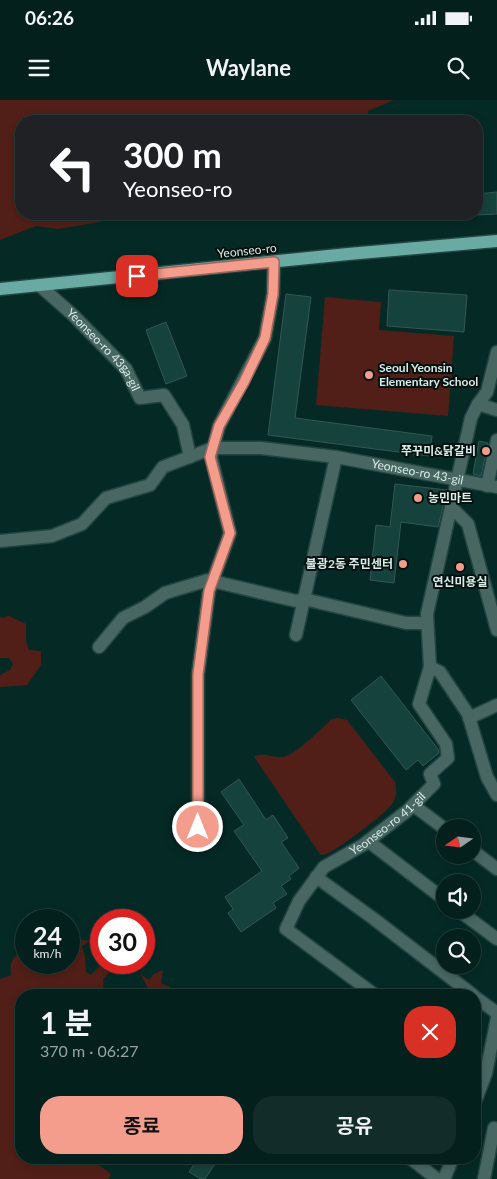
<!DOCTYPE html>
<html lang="ko">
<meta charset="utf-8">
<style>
:root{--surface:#04201c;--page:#122d29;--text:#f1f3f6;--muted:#97a3a3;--line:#253e3b;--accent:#f49d8c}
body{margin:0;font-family:Lato,"Noto Sans KR",sans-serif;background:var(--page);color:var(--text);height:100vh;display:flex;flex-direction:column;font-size:19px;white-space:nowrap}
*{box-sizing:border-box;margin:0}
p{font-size:16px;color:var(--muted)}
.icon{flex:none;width:28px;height:28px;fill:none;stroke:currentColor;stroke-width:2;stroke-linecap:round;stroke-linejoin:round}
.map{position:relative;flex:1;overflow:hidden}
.panel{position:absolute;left:15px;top:889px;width:466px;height:175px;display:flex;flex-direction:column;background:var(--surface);border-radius:20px;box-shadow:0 2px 8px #0003,0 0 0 1px var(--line)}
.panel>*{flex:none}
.top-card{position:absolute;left:15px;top:15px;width:468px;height:105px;border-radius:20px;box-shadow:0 2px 8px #0003,0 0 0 1px var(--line);background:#202124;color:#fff;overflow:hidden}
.needle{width:32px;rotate:256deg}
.tools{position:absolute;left:436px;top:719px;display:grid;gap:10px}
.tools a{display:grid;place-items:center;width:45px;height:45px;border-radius:50%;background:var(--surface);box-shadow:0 2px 8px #0003,0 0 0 1px var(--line);font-size:25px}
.speed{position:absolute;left:15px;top:809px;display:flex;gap:10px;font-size:25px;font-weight:700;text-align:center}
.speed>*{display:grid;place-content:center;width:65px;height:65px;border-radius:50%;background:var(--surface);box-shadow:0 2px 8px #0003,0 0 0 1px var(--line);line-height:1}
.speed small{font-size:12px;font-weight:400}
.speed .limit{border:8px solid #d22;background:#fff;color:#111}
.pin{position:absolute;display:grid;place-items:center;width:42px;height:42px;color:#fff;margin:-21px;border-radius:10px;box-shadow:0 2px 8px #0006}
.me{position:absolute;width:55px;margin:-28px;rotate:0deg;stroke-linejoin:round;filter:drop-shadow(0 0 4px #0008)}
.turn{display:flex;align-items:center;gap:18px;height:105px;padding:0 25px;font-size:22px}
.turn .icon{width:65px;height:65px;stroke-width:2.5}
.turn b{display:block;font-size:35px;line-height:42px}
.round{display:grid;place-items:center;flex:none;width:52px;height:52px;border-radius:20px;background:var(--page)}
.headline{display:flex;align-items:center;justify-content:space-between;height:85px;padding:0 25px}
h1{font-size:30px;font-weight:700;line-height:38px}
.primary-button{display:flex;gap:10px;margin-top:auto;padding:10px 25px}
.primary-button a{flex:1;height:58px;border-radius:20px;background:var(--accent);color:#111;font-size:20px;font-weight:700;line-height:58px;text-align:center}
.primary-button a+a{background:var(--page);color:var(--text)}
.status{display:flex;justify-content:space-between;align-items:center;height:35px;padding:0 25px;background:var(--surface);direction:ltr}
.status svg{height:14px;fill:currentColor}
header{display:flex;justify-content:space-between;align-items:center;height:65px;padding:0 25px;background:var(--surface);font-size:22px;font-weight:700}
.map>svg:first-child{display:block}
</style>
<div class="status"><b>06:26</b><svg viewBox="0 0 49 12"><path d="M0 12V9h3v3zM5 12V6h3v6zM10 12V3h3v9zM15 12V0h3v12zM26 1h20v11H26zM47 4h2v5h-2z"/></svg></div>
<header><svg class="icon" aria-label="menu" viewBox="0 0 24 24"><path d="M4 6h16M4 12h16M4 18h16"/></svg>Waylane<svg class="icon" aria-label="search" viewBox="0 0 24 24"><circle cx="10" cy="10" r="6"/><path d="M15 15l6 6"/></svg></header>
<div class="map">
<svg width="497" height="1079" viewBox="0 0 497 1079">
<rect width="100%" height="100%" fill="#052a26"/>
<g fill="#511f17">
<path d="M0 0H394L368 11 367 21H21V114H106L100 122 58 129 36 126 0 140Z"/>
<path d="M325 197 381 202 379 230 454 236 448 316 316 305Z"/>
<path d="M0 516 1 518 9 516 26 524V541L29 550 41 551V565L27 585 0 587V575L10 570 13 564 9 558H0Z"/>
<path d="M338 618 347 620 395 682C397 690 397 697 392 704 385 714 335 752 324 755L320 754 255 658V656C266 652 275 660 286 656 298 652 321 629 332 619Z"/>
<path d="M78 839 90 841 82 846 85 857 86 872 91 875 101 864 132 863 131 866 120 870H112L103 879 104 895H21V1058H92C96 1066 105 1067 111 1075L108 1079H0V879L11 875C9 859 14 857 26 848V862H69V847L72 848Z"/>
<path d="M163 870 161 883 170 887 173 895H149L147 886 140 874 149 880 154 874Z"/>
</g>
<g fill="#16423d" stroke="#345652">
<path d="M497 92V114L476 115V94Z"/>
<path d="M389 190 467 195 464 232 387 226Z"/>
<path d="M286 194 311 197 295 318 432 336 429 356 268 335Z"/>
<path d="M166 222 187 276 166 284 146 230Z"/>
<path d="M479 341 488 343 481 376 473 374Z"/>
<path d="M395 384 447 390 438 427 401 422 394 483 370 480 376 425 390 427Z"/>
<path d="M381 576 438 649 439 653 423 666 418 660 406 670 351 600Z"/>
<path d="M239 679 266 720 273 715 288 738 281 742 299 768 289 776 291 779 281 786 287 794 273 803 276 808 241 832 228 813 233 809 225 797 262 771 234 731 244 725 221 692Z"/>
<path d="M198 1058H219L205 1079H201L189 1072Z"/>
</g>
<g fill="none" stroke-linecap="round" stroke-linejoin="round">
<defs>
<g id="minor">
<path id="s1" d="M39 185 73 215 126 269 140 298 164 295 183 325 190 357"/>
<path d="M478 304 497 310"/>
<path d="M487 386 497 340"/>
<path d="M452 408 468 424 497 530"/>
<path id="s2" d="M0 441 52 436 82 424 106 398 150 385 163 367 213 348H261L336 357 497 387"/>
<path d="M296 535 336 357"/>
<path d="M99 547 123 518 145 507 165 493 208 480 296 501 304 499 406 523H427"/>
<path d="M430 567 440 572 468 614 487 677 497 695"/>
<path d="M469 618 497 605"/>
<path d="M413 705 445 729"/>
<path d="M198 727V574L209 491 230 433 211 357 219 326 265 238 273 194 274 162"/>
<path d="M368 741 445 800"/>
<path d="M472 750 497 769"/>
<path d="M316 777 374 819 473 895"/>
<path d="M458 810 497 839"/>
<path id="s3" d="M375 895 286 829 299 801 324 767 363 745 407 711 434 684 430 674 448 658 446 644 419 604 430 567 427 514 471 318 478 304 487 292 497 252"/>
<path d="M475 897 497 913"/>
<path d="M475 1002 486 973 497 918"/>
<path d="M410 1058 437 1079"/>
<path d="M444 1079 453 1058"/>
<path d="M484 1079 494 1028"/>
</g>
<path id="major" d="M0 189 348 154 497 141"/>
</defs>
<use href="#minor" stroke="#234541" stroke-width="15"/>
<use href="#major" stroke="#234541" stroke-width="15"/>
<use href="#minor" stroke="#486763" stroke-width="12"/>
<use href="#major" stroke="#69aba2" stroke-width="12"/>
</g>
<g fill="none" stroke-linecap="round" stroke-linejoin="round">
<defs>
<path id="route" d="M137 176 274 162 273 194 265 238 244 282 219 326 210 357 230 433 209 491 198 574V727"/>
</defs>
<use href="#route" stroke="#9f665b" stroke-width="12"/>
<use href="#route" stroke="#f49d8c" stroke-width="9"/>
</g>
<g fill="#f49d8c" stroke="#03100e" stroke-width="2">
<circle cx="369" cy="275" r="5"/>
<circle cx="486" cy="351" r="5"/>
<circle cx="418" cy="398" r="5"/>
<circle cx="403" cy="464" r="5"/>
<circle cx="460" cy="467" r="5"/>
</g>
<g text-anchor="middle" stroke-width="4" stroke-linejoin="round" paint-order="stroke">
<g font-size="12" fill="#d8ebe7" stroke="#03100e">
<text transform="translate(247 151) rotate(-6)" y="4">Yeonseo-ro</text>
<text dy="4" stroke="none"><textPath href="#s1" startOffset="92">Yeonseo-ro 43ga-gil</textPath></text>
<text dy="4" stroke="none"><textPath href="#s2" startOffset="448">Yeonseo-ro 43-gil</textPath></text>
<text dy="4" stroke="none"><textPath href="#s3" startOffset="261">Yeonseo-ro 41-gil</textPath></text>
</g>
<g font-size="12" font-weight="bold" fill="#d8ebe7" stroke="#03100e" text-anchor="start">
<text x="379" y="272">Seoul Yeonsin<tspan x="379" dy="14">Elementary School</tspan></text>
<text x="476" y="355" text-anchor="end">쭈꾸미&amp;닭갈비</text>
<text x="428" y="402">농민마트</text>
<text x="393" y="468" text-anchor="end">불광2동 주민센터</text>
<text x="460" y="486" text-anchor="middle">연신미용실</text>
</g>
</g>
</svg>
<div class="tools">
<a><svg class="needle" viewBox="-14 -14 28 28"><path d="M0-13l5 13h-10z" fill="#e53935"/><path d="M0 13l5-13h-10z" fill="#97a3a3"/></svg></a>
<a><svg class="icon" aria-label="sound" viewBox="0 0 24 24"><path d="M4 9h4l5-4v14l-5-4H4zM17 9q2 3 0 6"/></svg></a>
<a><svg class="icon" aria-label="search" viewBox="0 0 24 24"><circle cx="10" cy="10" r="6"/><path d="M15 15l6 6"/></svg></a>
</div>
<div class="speed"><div>24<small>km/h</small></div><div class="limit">30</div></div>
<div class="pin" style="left:137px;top:176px;background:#d93025"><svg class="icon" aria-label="arrive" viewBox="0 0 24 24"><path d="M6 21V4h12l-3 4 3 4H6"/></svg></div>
<svg class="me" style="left:198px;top:727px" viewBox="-20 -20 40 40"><circle r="17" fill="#f49d8c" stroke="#fff" stroke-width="3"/><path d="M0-11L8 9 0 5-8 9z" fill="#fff"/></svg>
<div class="top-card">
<div class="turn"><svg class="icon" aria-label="left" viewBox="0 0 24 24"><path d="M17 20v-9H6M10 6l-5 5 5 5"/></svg><div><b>300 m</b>Yeonseo-ro</div></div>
</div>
<section class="panel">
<div class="headline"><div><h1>1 분</h1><p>370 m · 06:27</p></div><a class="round" style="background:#d93025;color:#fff"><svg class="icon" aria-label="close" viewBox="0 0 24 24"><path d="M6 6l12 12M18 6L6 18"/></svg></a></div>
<div class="primary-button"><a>종료</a><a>공유</a></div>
</section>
</div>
